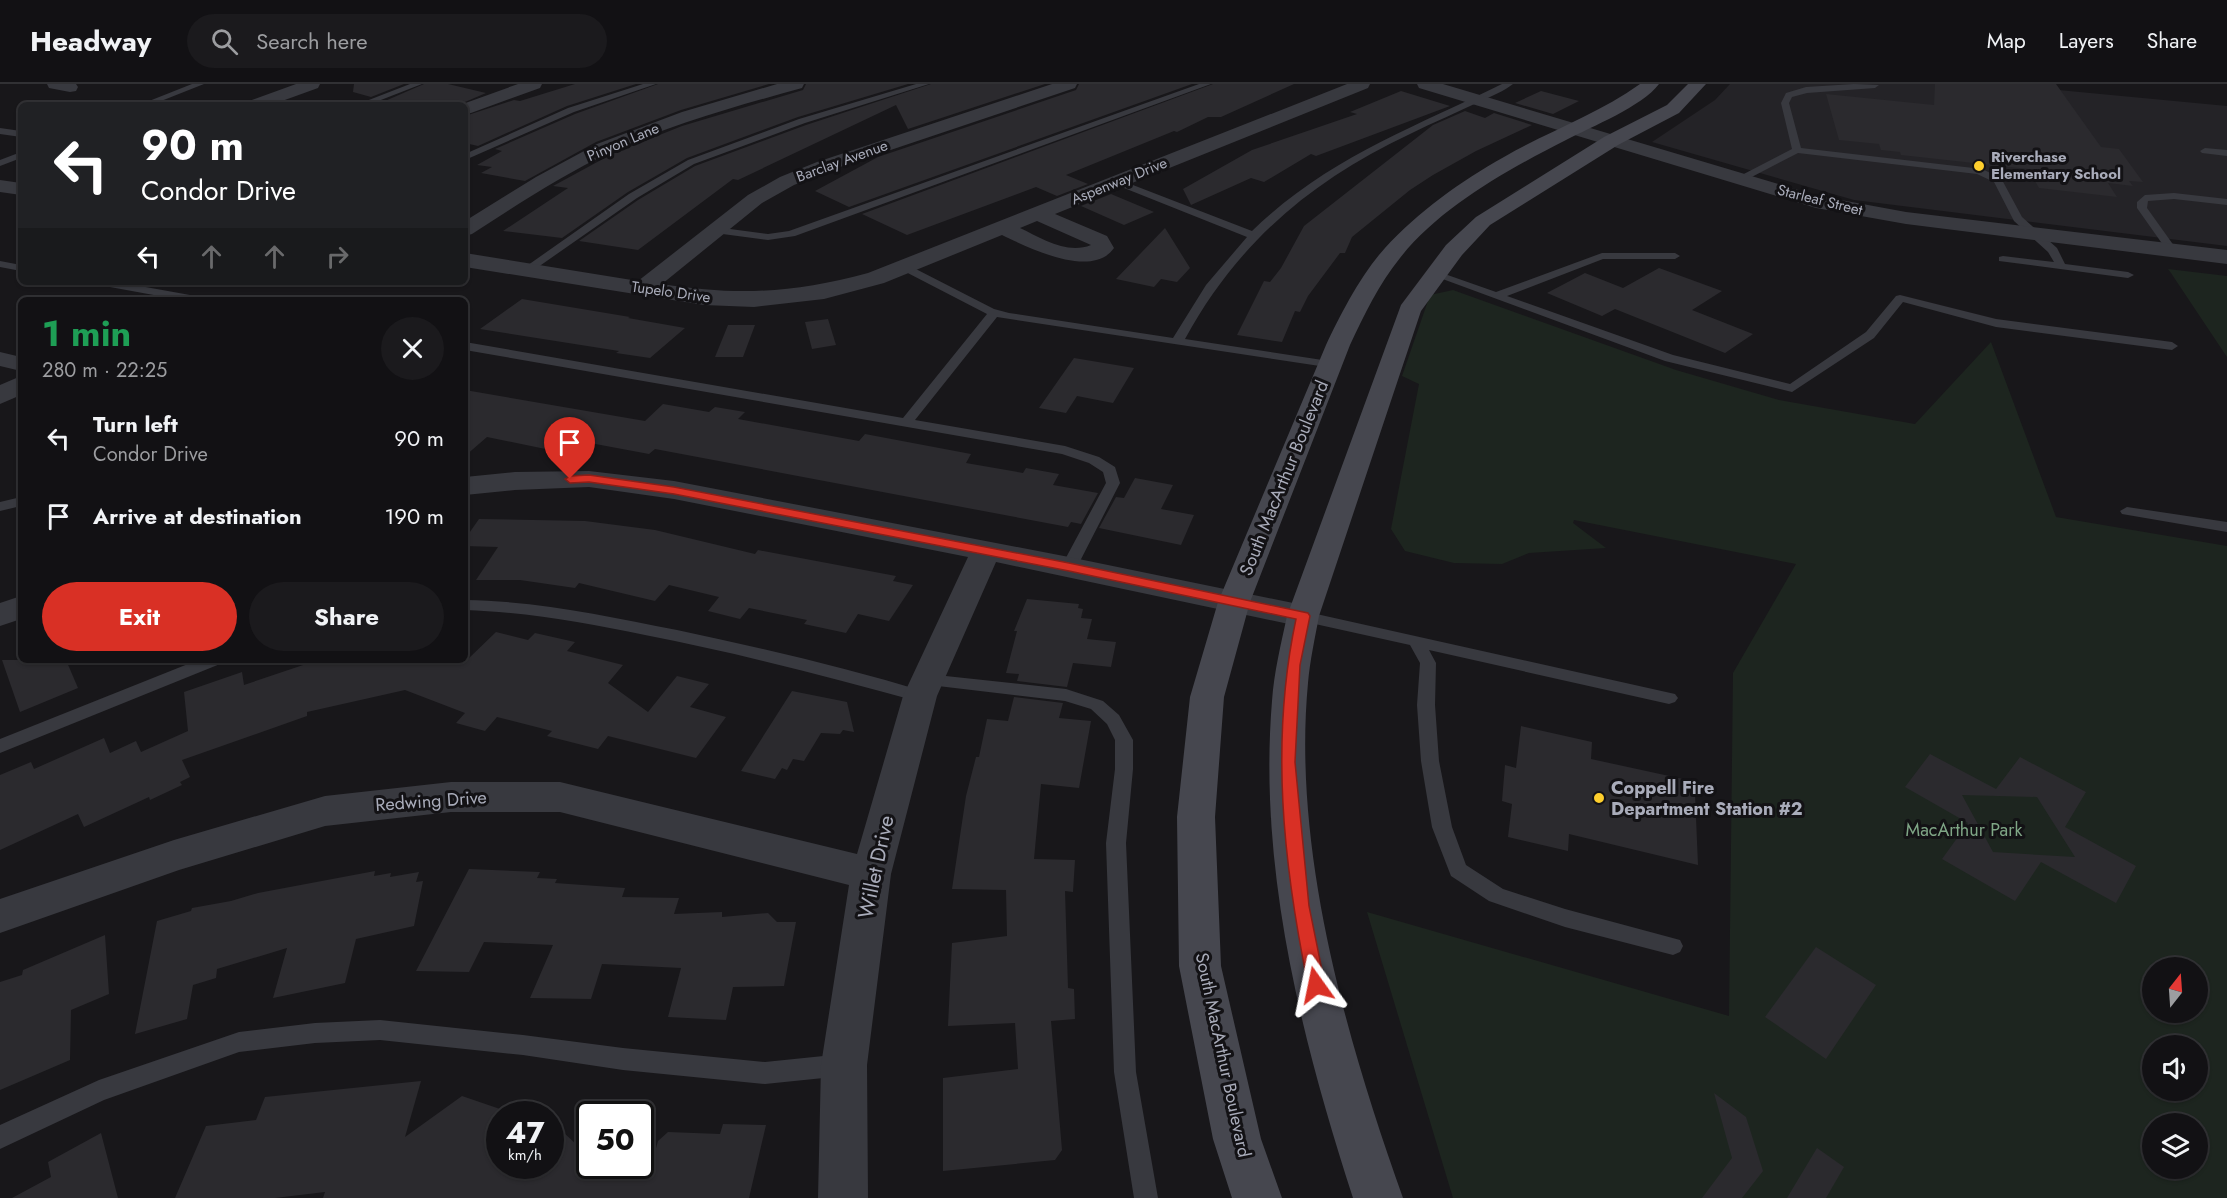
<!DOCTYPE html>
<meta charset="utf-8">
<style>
:root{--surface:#121114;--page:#1b1a1d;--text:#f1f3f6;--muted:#9c9da0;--line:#313134;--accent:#d93025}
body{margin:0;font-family:Jost,sans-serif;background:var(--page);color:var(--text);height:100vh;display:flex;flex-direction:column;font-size:22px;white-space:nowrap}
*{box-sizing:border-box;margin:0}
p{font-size:20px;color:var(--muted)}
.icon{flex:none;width:33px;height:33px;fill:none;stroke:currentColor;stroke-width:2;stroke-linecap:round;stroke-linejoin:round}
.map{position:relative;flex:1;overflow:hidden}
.details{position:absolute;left:18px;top:213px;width:450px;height:366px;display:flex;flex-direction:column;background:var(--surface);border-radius:9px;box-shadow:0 2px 4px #0004,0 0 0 2px var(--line)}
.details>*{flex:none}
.top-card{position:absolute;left:18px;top:18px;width:450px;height:183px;border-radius:9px;box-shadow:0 2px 4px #0004,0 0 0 2px var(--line);background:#202124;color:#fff;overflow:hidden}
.needle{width:39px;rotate:17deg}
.fabs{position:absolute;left:2142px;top:873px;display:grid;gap:12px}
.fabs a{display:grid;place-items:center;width:66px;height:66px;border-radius:50%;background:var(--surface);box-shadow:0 2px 4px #0004,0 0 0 2px var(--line);font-size:30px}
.speed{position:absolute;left:486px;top:1017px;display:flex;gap:12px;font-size:30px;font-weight:700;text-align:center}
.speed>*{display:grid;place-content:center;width:78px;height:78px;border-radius:50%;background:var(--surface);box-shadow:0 2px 4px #0004,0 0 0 2px var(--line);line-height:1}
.speed small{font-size:15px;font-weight:400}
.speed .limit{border:3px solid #111;border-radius:9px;background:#fff;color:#111}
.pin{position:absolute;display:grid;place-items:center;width:51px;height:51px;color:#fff;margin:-62px -26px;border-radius:50% 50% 50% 0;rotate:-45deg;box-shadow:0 0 6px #0007}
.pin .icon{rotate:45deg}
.me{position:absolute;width:66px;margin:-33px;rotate:348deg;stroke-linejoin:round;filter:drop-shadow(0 0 4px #0008)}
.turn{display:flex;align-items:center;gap:21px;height:126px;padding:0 24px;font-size:27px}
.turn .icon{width:78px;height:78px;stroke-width:2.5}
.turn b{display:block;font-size:42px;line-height:51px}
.lanes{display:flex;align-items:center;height:57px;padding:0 24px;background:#0003;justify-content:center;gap:30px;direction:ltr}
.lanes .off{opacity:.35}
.round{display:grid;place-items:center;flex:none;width:63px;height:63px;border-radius:32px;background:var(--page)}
.overview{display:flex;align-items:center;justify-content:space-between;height:102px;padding:0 24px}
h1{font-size:36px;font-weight:700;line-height:45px;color:#1e9e55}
.cta{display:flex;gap:12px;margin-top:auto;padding:12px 24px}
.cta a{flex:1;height:69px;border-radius:36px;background:var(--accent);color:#fff;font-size:24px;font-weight:700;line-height:69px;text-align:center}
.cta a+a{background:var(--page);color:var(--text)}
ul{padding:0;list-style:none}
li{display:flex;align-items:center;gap:18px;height:78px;padding:0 24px}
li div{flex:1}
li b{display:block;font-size:22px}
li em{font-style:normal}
header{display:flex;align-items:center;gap:36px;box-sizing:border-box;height:84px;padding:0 30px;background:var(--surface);border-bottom:2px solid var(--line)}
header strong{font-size:28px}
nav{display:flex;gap:33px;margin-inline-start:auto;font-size:21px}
.search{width:420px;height:54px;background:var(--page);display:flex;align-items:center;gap:15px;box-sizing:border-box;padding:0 21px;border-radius:33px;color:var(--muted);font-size:22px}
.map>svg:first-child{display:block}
</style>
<header>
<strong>Headway</strong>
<div class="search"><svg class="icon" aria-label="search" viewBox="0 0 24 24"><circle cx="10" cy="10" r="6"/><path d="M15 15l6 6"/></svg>Search here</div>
<nav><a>Map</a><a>Layers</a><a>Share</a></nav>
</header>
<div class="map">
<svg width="2227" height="1114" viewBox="0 0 2227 1114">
<rect width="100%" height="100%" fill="#18171a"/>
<path fill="#242327" d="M1730 0H1995L2227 22V162L1854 116 1652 58 1715 16Z"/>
<g fill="#1d251f" fill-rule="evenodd">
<path d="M2168 185 2227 192V273L2171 189Z"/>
<path d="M1453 206 1676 286 1779 316 1915 340 1991 258 2056 433 2227 462V1114H1453L1367 828 1729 932 1733 589 1796 480 1574 436 1573 439 1606 464 1529 469 1502 480 1454 479 1405 467 1391 445 1419 300 1402 292 1430 211ZM2152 884H2198V928H2152ZM2152 962H2198V1006H2152ZM2152 1040H2198V1084H2152Z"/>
</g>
<g fill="#2b2a2e" fill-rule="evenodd">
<path d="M354 0H404L371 13 353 8Z"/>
<path d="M424 0H448L486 9 458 21H402L385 17Z"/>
<path d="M575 0H636L567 22 478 62 465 59V32L514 16 520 17Z"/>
<path d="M658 0H769L681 26 596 58 525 97 481 89 492 83 477 81 502 67 495 65 575 30Z"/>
<path d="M806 0H908L798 33 687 74 628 108 562 154 503 147 568 104 553 102 612 70 682 42 803 6Z"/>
<path d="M931 0H1045L908 45 896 21 738 96 733 95 638 166 579 157 638 116 695 82 806 41Z"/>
<path d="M1079 0H1192L849 123 815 107 878 73 1076 6Z"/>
<path d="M1213 0H1294L1221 33H1208L1177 48 1174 47 1066 91 1088 100 1057 112 1036 103 907 151 862 130Z"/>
<path d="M1935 0H2056L2101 63 2119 65 2143 98 2129 97 2133 102 2108 99 2117 113 2039 104 2028 85 1901 71 1900 68 1881 66 1879 60 1839 56 1826 10 1934 21Z"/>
<path d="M1401 7 1450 22 1316 72 1311 70 1264 98 1251 94 1191 121 1183 105 1252 66 1357 30 1350 28Z"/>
<path d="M1541 7 1579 17 1553 30 1515 19Z"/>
<path d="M1465 27 1485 34 1494 29 1532 41 1476 67 1433 91 1410 106 1352 153 1345 169H1340L1308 212 1300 228 1295 227 1282 258 1237 251 1264 197 1270 198 1281 184 1304 142 1433 41Z"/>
<path d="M1111 110 1154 128 1124 141 1081 122Z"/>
<path d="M1165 144 1190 184 1177 198 1161 195 1154 203 1116 195Z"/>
<path d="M1659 184 1722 207 1692 226 1753 250 1725 269 1615 225 1602 232 1547 209 1585 189 1623 204Z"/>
<path d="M522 215 630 233 628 234 685 244 650 274 616 269 619 267 480 245Z"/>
<path d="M828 235 836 261 812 265 805 238Z"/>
<path d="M728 241H755L743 273H715Z"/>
<path d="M1074 274 1134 284 1113 319 1077 312 1066 329 1039 324Z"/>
<path d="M465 306 645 337 663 320 709 328 715 323 745 328 738 335 859 357 865 350 971 370 966 379 1023 389 1026 384 1059 390 1053 401 1098 409 1081 440 1071 438 1068 443 655 365 649 370 574 356 560 368 487 353 465 372Z"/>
<path d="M1135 394 1173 401 1161 425 1194 431 1181 461 1099 444 1116 413 1124 414Z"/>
<path d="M479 435 585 437 655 446 755 470 758 466 896 492 893 497 913 501 889 537 858 530 846 549 804 540 807 536 749 524 740 535 708 527 719 513 669 501 655 517 579 499 575 504 520 496H476L498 463 465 462V455Z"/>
<path d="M1027 515 1079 520 1078 524 1083 525 1081 534 1092 535 1087 555 1116 558 1111 583 1073 579 1067 603 1017 597 1019 590 1006 589 1017 547H1014Z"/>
<path d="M496 548 528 556 535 549 575 558 567 567 623 581 608 599 648 628 677 592 709 600 690 623 726 633 696 674 608 652 598 665 547 652 552 647 497 633 485 647 456 639 465 629 405 606 307 628V632L182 676 190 693 180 698 182 701 150 716 149 713 84 743 78 730 0 766V691L31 678 34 685 104 654 110 669 136 657 141 668 188 647 184 608 242 588 244 601 318 576H467Z"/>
<path d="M2 576H66L78 604 20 628Z"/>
<path d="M792 607 847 618 854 648 843 646 840 650 821 649 804 677 793 675 787 686 782 684 775 695 741 687Z"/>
<path d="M1014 613 1063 619 1059 634 1091 637 1079 704 1041 700 1034 775 1075 776 1073 808 1065 807 1068 904 1074 905 1075 935 1051 937 1062 1066 1055 1076 943 1087V994L1018 985 1015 939 948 942 952 859 1007 852 1006 806 952 805 966 712 976 673H979L987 635 1008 637Z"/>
<path d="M1521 642 1592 658 1591 675 1683 695V707L1695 710 1698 781 1569 750 1568 767 1508 753 1512 720 1502 717 1505 681 1516 684Z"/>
<path d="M1930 670 1996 705 2020 673 2086 708 2065 743 2136 782 2116 819 2041 778 2015 817 1942 775 1968 739 1905 703ZM1962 711 2037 713 2075 773 1993 768Z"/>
<path d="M469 785 540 788 537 794 557 795 555 799 625 804 622 813 679 814 674 830 722 828V833L768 829 777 838H796L784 902 733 903 726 936 668 933 681 884 602 880 591 915 530 914 553 861 484 858 469 888 416 887Z"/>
<path d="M375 787 374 792 391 789 390 793 419 788 416 798 423 797 414 842 356 855 345 899 273 914 287 864 217 885 216 894 193 901 187 935 135 950 157 837 191 827 192 824 231 817 258 809Z"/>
<path d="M105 851 109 910 71 926 70 976 0 1006V898L22 891 23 886Z"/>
<path d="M1816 863 1876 901 1826 975 1765 933Z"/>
<path d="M421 997 405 1053 462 1012 500 1025V1082H550V1036L590 1073V1082H651L658 1057 668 1048 720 1050 723 1040 766 1041 749 1114H323L325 1108 275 1114H175L206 1042 256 1036 265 1013Z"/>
<path d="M1714 1009 1746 1033 1763 1087 1742 1114H1702L1732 1074Z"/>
<path d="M101 1049 118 1114H12L51 1093 48 1078Z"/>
<path d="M1817 1064 1844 1083 1826 1114H1787Z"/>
</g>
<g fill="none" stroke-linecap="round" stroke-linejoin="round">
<g fill="#38393f" fill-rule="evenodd">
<path d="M192 0H204L151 21H139Z"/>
<path d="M410 0H422L368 21H356Z"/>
<path d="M643 0H656L574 28 465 76V70L568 24Z"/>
<path d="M916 0H929L805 39 694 80 637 114 531 188 527 189 521 186 629 110 688 76 799 35Z"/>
<path d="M1199 0H1211L795 152 768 156 715 149 710 146 715 143 768 150 789 147Z"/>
<path d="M1502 0H1513C1504 7 1492 12 1481 17 1458 28 1434 38 1410 50 1311 97 1238 158 1185 255L1329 277 1335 281 1333 284 997 233 915 336 1065 362 1099 373 1115 383 1120 399 1077 483 1069 488 1061 483 1106 399 1103 388 1089 379 1062 370 465 266V258L903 334 987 230 900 185V181H908L994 225 1009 229 1173 254 1206 201 1247 153 1114 100V96H1120L1252 147C1329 73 1409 46 1502 0Z"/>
<path d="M1854 0 1879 1 1875 4 1807 9 1792 13 1789 19 1801 64 1982 85 2001 94 2022 133 2057 164 2065 180 2128 188 2134 191 2128 194 1999 177V173L2003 172 2054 178 2048 168 2014 137 1994 98 1977 90 1798 69 1744 97H1738V93L1792 65 1781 19 1786 9 1806 3Z"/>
<path d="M0 44 21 47V53L0 50Z"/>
<path d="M2205 64 2227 66V72L2202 69 2200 67Z"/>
<path d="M21 68V74L0 82V76Z"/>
<path d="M2174 109 2227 115V121L2174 115 2148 117 2147 124 2177 166 2172 169 2168 168 2137 124V118L2145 111Z"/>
<path d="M1602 169H1675L1680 172 1675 175H1603L1507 212 1673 271 1790 300 1866 248 1896 212 1900 211 1996 235 2172 258 2178 262 2172 266 1996 243 1903 218 1874 254 1792 308 1665 277 1429 190 1435 187 1439 188 1496 208Z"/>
<path d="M0 177 21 181V187L0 183Z"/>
<path d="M93 198H118L201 213 207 216H181L99 201Z"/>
<path d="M21 413V422L0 427V418Z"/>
<path d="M2127 423 2227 438V448L2122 430 2120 427Z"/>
<path d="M465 516C537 517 607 532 677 546 761 564 844 583 926 608L929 612 926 616 920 618C829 593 738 569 645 551 586 539 526 528 465 526Z"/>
<path d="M1303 527 1675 610 1678 614 1675 618 1669 620 1429 566 1436 579 1435 621 1439 677 1452 743 1466 781 1503 805 1565 825 1680 856 1683 862 1680 868 1673 871 1565 843 1489 817 1451 792 1432 743 1421 677 1417 621 1420 579 1410 561 1297 536 1295 532 1297 528Z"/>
<path d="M198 576H222L220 580 0 669V655Z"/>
<path d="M927 590 1066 605 1103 617 1119 631 1133 656V685L1126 759 1136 988 1158 1114H1134L1114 988 1106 759 1115 685V656L1107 640 1091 625 1065 617 921 600 918 596 921 592Z"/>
<path d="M380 936 523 951 623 964 765 978 843 970 851 974 854 981 851 988 843 992 765 1000 623 986 523 971 380 956 315 959 239 968 104 1016 0 1065V1041L99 996 239 948 315 939Z"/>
</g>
<g fill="#38393f" fill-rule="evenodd">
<path d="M47 0H76L78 3 76 7 70 8 49 4Z"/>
<path d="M296 0H320L318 4 271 21H246L249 17Z"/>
<path d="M518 0H542L540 4 471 29 465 30V21H460Z"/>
<path d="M777 0H804L802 4C737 22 672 40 611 68 562 91 517 121 472 150L465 152V137L536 93 597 60 682 28Z"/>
<path d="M1052 0H1077L1075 4 831 86 794 101 762 119 662 200C738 212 793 209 868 189L1347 0H1370L1368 4 1055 130 1107 152 1114 164C1092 196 1027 163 1002 151L884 199 824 215 754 223 704 221 465 183V169L638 197 748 111 780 93 817 78ZM1037 137 1091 161C1067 171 1041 154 1020 144Z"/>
<path d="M1417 0H1443L1819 112 1906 128 2227 166V180L1906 140 1816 124 1419 4Z"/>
<path d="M0 96 21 99V111L0 108Z"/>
<path d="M0 268 21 273V287L0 282Z"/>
<path d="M21 292V311L0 320V301Z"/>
<path d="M589 387 674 397 1069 473 1303 521 1314 524 1319 532 1314 540 1303 543 996 478 937 612 891 790 867 981 868 1114H818L821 981 849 801 560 728H451L325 742 179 786 0 849V815L174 756 325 712 451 698H560L857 770 903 612 968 473 674 415 589 403 515 406 465 411V393L515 388Z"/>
<path d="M21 512V535L0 542V519Z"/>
</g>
<g fill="#46474f" fill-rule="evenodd">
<path d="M1640 0H1659C1643 22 1591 43 1566 56 1509 85 1440 123 1400 174 1379 200 1364 231 1350 261L1250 518 1224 613 1215 733 1221 882 1261 1055 1282 1114H1232L1213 1055 1179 882 1177 733 1190 613 1218 518 1326 261C1340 231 1362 189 1385 164 1418 128 1461 97 1504 73 1549 47 1598 30 1640 0Z"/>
<path d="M1688 0H1706L1679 29 1618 61 1490 141 1462 171 1421 227 1319 532C1315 554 1310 576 1308 599 1292 768 1347 957 1403 1114H1353C1302 956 1258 786 1272 617 1274 588 1281 560 1287 532L1401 221 1446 161 1476 133 1604 53 1667 21Z"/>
</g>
</g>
<path fill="#d93025" stroke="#8d1f18" stroke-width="1.5" d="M589 391 674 403 1069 479 1308 529 1310 532 1300 581 1295 678 1309 822 1325 901 1323 906 1316 909 1310 906 1308 901C1283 779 1270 657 1296 535L1069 487 674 410 589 398 570 399 565 395 570 392Z"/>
<g fill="#fdce2d" stroke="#131215" stroke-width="2">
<circle cx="1979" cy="82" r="6"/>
<circle cx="1599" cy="714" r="6"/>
</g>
<g text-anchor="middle" stroke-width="6" stroke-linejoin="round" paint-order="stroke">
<g font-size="15" fill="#a9acba" stroke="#131215">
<text transform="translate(623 58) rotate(-23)" y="5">Pinyon Lane</text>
<text transform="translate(842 77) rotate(-20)" y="5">Barclay Avenue</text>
<text transform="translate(1119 97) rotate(-22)" y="5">Aspenway Drive</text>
<text transform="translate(1820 116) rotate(14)" y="5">Starleaf Street</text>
<text transform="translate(671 208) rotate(8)" y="5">Tupelo Drive</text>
</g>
<g font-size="15" font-weight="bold" fill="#a9acba" stroke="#131215" text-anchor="start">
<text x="1991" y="78">Riverchase<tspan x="1991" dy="17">Elementary School</tspan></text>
</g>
<g font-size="18" fill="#a9acba" stroke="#131215">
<text transform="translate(1284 394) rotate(-68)" y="6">South MacArthur Boulevard</text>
<text transform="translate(431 717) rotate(-4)" y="6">Redwing Drive</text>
<text transform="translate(1223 971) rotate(78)" y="6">South MacArthur Boulevard</text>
</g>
<g font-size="18" font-weight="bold" fill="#a9acba" stroke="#131215" text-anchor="start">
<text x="1611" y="710">Coppell Fire<tspan x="1611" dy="21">Department Station #2</tspan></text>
</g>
<g font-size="18" fill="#7fa686" stroke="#131215">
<text x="1964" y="752">MacArthur Park</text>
</g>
<g font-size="21" fill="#a9acba" stroke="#131215">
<text transform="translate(876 783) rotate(-78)" y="7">Willet Drive</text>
</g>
</g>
</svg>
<div class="fabs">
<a><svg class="needle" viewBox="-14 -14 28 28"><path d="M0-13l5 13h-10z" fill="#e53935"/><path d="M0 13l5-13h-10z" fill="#9c9da0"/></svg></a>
<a><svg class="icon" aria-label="sound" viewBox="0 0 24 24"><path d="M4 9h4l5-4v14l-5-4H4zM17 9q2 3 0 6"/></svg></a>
<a><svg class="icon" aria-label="layers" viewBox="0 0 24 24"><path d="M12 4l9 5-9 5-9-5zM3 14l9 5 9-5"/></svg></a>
</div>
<div class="speed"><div>47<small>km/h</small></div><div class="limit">50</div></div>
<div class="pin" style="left:570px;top:395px;background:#d93025"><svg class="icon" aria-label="arrive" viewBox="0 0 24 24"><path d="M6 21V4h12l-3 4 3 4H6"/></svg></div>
<svg class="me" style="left:1316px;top:901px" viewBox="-20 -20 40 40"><path d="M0-17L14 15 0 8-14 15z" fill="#d93025" stroke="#fff" stroke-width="4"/></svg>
<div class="top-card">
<div class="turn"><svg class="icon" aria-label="left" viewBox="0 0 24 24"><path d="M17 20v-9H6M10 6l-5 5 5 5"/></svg><div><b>90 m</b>Condor Drive</div></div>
<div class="lanes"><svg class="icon" aria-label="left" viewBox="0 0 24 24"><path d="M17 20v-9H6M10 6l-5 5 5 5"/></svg><svg class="icon off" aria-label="ahead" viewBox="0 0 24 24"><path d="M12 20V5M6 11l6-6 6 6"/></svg><svg class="icon off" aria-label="ahead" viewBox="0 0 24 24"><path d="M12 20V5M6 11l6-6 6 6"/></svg><svg class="icon off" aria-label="right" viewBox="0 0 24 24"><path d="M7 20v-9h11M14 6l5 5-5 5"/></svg></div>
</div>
<section class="details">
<div class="overview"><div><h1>1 min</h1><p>280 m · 22:25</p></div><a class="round"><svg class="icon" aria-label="close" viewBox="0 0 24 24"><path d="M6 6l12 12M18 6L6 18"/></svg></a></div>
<ul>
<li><svg class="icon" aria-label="left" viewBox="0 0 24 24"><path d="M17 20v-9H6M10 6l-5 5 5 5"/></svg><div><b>Turn left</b><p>Condor Drive</p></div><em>90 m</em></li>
<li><svg class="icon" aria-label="arrive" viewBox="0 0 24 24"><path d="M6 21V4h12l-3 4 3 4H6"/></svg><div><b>Arrive at destination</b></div><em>190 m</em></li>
</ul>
<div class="cta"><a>Exit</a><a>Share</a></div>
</section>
</div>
